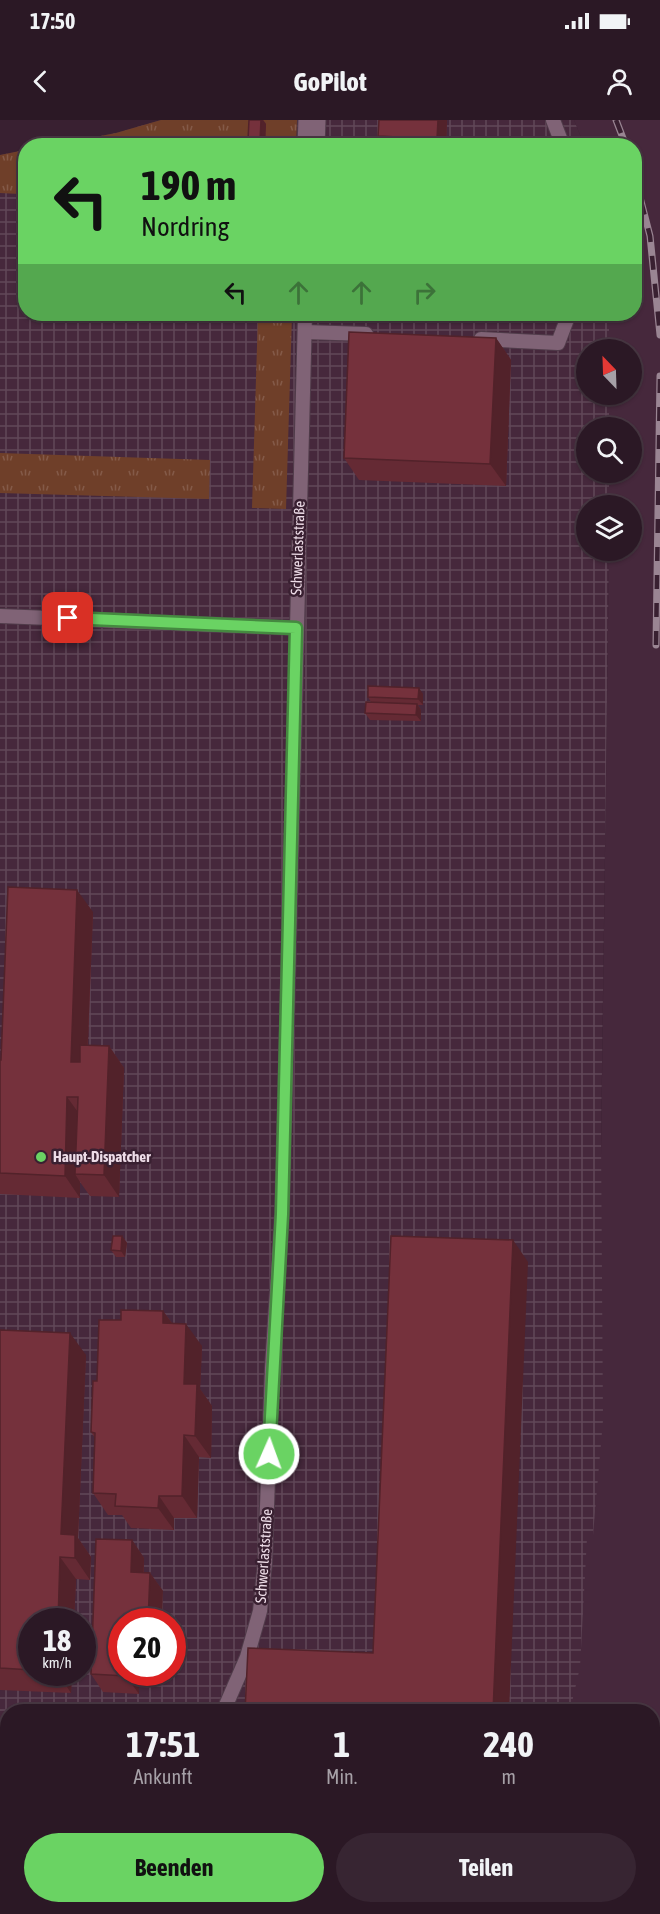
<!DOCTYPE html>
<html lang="de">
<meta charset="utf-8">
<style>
:root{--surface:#2b1825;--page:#372532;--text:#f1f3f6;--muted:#a6a0a7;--line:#473742;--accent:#6ad363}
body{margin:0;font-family:"Asap Condensed",sans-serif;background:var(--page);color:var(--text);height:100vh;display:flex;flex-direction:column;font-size:22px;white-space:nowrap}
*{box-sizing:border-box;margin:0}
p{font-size:20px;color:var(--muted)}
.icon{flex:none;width:33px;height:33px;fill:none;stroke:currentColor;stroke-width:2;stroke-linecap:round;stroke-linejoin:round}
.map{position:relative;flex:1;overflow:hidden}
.details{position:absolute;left:0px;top:1584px;width:660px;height:210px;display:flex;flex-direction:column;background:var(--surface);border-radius:24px 24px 0 0;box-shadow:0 2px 4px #0004,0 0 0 2px var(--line)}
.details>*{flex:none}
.banner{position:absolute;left:18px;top:18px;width:624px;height:183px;border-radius:24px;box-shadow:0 2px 4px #0004,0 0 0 2px var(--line);background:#6ad363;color:#111;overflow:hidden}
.needle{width:39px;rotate:337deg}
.fabs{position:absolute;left:576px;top:219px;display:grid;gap:12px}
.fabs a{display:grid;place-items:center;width:66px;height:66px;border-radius:50%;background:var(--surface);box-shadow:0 2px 4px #0004,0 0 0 2px var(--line);font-size:30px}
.speed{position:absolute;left:18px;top:1488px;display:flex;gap:12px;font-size:30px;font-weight:700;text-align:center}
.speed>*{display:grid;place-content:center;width:78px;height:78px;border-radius:50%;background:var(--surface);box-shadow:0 2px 4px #0004,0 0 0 2px var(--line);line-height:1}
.speed small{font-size:15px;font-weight:400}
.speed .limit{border:9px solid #d22;background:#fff;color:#111}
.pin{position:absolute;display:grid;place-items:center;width:51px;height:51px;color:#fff;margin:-26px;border-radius:12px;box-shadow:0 3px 9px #0006}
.me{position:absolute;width:66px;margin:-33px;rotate:2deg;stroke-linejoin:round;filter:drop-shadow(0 0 4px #0008)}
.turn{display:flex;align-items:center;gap:21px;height:126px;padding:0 24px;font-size:27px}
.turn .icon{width:78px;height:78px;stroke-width:2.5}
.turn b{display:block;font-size:42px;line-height:51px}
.lanes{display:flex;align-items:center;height:57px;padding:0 24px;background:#0003;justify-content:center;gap:30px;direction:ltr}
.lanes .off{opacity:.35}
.eta{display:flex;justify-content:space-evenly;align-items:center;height:102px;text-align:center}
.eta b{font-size:36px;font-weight:700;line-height:42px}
.cta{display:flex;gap:12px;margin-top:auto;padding:12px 24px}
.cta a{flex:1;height:69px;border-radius:36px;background:var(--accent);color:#111;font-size:24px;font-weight:700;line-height:69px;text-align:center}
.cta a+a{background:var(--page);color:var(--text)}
.status{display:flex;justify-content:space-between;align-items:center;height:42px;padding:0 30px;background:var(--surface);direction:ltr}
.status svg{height:16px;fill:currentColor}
header{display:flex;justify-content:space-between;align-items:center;height:78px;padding:0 24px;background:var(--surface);font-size:27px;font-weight:700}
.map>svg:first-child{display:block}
</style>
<div class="status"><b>17:50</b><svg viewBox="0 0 49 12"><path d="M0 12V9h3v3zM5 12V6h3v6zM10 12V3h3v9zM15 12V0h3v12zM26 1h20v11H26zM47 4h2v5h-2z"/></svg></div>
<header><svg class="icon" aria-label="back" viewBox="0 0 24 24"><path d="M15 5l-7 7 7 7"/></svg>GoPilot<svg class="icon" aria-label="person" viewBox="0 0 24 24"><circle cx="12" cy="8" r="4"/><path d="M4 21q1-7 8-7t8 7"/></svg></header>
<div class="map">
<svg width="660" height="1794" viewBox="0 0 660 1794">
<defs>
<pattern id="industrial-grid" width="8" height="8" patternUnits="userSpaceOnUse" patternTransform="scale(1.5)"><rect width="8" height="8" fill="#46283c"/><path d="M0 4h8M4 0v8" fill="none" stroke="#614758"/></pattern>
<pattern id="grass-tufts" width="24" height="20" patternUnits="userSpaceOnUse" patternTransform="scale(1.5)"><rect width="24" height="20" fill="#6f3f29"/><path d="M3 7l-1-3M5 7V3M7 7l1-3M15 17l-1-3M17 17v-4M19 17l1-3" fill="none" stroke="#845a48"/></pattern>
</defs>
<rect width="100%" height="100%" fill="#392031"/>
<path fill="#46283c" d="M574 0H660V1794H0L8 1786H652V1592L237 1591 601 1034 609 431 632 430V386L609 385V353L632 352V308L609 307V275L632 274V230L609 229V194H634V26L584 25Z"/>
<g fill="url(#industrial-grid)" fill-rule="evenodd">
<path d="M161 0H574L584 25 49 26 116 13Z"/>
<path d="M25 30 26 194H609V229L586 230V274L609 275V307L586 308V352L609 353V385L586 386V430L609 431 601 1019 603 1300 593 1415 587 1418 580 1547 570 1591 8 1592V1786L520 1787 517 1794H0V35ZM32 1502H82V1552H32ZM122 1502H172V1552H122Z"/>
</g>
<g fill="url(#grass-tufts)">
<path d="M161 0H297L296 25 49 26 116 13Z"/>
<path d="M25 30V53H21L20 74 0 73V35Z"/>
<path d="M258 194H292L286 389 252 388Z"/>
<path d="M0 333 210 340 209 379 0 373Z"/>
</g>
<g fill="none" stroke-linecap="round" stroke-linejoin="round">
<defs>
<g id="lane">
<path d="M553 0 563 26"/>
<path d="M305 212 366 214"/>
<path d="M481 219 558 223 569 194"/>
<path d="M0 496 296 508"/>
<path d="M223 1592 247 1537 260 1491 265 1442 272 1248 282 1094 305 194"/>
<path d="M0 1748 8 1747"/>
</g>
<path id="street" d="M311 26 312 0"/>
</defs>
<use href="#lane" stroke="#503c4a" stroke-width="16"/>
<use href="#street" stroke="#503c4a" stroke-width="29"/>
<use href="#lane" stroke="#806376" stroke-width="14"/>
<use href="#street" stroke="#806376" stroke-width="27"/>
<defs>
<g id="rail">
<path d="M616 0 626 26"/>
<path d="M634 54 650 116 660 215"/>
<path d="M656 525 660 256"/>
</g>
</defs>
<use href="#rail" stroke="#9a8593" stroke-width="7"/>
<use href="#rail" stroke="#392031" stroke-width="4.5" stroke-dasharray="14" stroke-linecap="butt"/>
</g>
<g fill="#652a34">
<path d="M249 0H263L266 4 265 26H252L248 20Z"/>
<path d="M379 0H447L446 26H385L378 16Z"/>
<path d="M496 218 511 240 506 366 359 360 344 338Z"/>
<path d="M423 574V585H418L421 590V601L370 600 365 593 371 582 368 577Z"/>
<path d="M93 792 88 925 109 926 124 948 119 1077 90 1076 80 1062V1078L0 1074V940H1Z"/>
<path d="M122 1116 127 1123 125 1137H116L111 1130Z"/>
<path d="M163 1191 172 1203 202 1226 200 1269 212 1286 211 1338 199 1337 197 1398H174V1410L131 1408 122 1395H108L93 1373 95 1318 91 1312 97 1261 121 1200Z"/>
<path d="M0 1210 86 1235 78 1418 91 1437 90 1460 76 1459 74 1502H32V1552H72L71 1573 0 1570Z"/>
<path d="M132 1420 144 1438V1453H150L163 1471 122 1502V1552H160L159 1556 139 1555V1574L103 1572 91 1554Z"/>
</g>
<g fill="#52222a">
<path d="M261 0H263L266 4 265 26H264L260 21Z"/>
<path d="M438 0H447L446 26H441L437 19Z"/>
<path d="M496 218 511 240 506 366 490 344Z"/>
<path d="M419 568 423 574V585L418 579Z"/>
<path d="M417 584 421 590V601L416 595Z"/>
<path d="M77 770 93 792 86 964 71 942Z"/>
<path d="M109 926 124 948 119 1077 104 1055Z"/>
<path d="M67 977 83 999 75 1054 80 1062V1078L65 1056Z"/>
<path d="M122 1116 127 1123 125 1137 121 1131Z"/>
<path d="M513 1120 528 1142 509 1592H493Z"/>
<path d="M163 1191 179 1213 163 1203Z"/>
<path d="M186 1204 202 1226 200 1269 212 1286 211 1338 195 1316 184 1264Z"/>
<path d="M70 1213 86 1235 78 1418 91 1437 90 1460 75 1438 61 1414Z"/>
<path d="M184 1315 199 1337 197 1398 182 1376Z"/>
<path d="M159 1376 174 1398V1410L158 1388Z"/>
<path d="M132 1420 144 1438 143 1470 131 1452Z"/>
<path d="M60 1437 76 1459 74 1502H58Z"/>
<path d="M150 1453 163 1471 162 1502H148Z"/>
<path d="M57 1552H72L71 1573Z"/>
<path d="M126 1552H137L139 1555V1574L126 1556Z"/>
<path d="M210 1786H219L225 1794H210Z"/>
</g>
<g fill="#75313c" stroke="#52222a" stroke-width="1.5">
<path d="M249 0H261L260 21 248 20Z"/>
<path d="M379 0H438L437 19 378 16Z"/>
<path d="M349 212 496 218 490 344 344 338Z"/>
<path d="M368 566 419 568 418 579 368 577Z"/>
<path d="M366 582 417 584 416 595 365 593Z"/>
<path d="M8 767 77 770 71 942H80V925L109 926 104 1055 75 1054 78 977H67L65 1056 0 1053V940H1Z"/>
<path d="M113 1116H122L121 1131 111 1130Z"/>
<path d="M391 1116 513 1120 493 1592H245L248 1528 373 1533Z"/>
<path d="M121 1190 163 1191V1203L186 1204 184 1264H197L195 1316 184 1315 182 1376H159L158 1388 115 1386 116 1374 93 1373 95 1313 91 1312 93 1261H97L99 1200H121Z"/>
<path d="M0 1210 70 1213 61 1414 75 1415V1438L60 1437 58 1502H32V1550L0 1548Z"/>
<path d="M96 1419 132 1420 131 1452 150 1453 148 1502H122V1552H126V1556L91 1554Z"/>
<path d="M44 1589 91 1592H43Z"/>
<path d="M0 1765 8 1766V1786H210V1794H0Z"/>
<path d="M271 1786H278L449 1793V1794H270Z"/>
</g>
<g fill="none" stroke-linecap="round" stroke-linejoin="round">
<defs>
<path id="route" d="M68 498 296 508 282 1094 269 1334"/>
</defs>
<use href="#route" stroke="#458940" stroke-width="15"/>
<use href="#route" stroke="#6ad363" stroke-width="10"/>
</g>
<circle fill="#6ad363" stroke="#392031" stroke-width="2" cx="41" cy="1037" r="6"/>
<g text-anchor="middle" stroke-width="5" stroke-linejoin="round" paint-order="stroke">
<g font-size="15" fill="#eddce7" stroke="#392031">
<text transform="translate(298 428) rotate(-88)" y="5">Schwerlaststraße</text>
<text transform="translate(264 1436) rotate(-86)" y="5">Schwerlaststraße</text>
</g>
<g font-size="15" font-weight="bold" fill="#eddce7" stroke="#392031" text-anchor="start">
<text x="53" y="1042">Haupt-Dispatcher</text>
</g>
</g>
</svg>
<div class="fabs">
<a><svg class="needle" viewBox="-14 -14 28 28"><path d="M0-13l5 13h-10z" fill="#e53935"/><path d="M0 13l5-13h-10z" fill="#a6a0a7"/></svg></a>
<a><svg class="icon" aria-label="search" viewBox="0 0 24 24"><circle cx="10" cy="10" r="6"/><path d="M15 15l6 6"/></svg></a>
<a><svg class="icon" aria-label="layers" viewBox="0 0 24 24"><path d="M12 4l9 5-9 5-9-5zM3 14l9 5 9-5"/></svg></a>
</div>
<div class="speed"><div>18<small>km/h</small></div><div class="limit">20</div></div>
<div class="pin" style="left:68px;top:498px;background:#d93025"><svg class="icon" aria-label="arrive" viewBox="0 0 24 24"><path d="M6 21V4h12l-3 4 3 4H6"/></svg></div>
<svg class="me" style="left:269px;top:1334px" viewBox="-20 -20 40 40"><circle r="17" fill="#6ad363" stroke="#fff" stroke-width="3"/><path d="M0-11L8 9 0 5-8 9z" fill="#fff"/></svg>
<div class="banner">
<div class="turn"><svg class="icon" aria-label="left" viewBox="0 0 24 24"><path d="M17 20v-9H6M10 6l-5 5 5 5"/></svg><div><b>190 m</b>Nordring</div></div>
<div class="lanes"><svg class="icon" aria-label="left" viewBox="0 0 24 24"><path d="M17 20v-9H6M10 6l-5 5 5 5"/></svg><svg class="icon off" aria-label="ahead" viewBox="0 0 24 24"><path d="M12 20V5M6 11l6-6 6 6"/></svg><svg class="icon off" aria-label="ahead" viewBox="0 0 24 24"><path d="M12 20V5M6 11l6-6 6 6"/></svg><svg class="icon off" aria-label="right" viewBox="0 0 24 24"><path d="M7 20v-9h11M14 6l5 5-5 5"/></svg></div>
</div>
<section class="details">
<div class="eta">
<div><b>17:51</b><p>Ankunft</p></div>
<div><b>1</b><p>Min.</p></div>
<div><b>240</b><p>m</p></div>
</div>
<div class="cta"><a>Beenden</a><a>Teilen</a></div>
</section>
</div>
